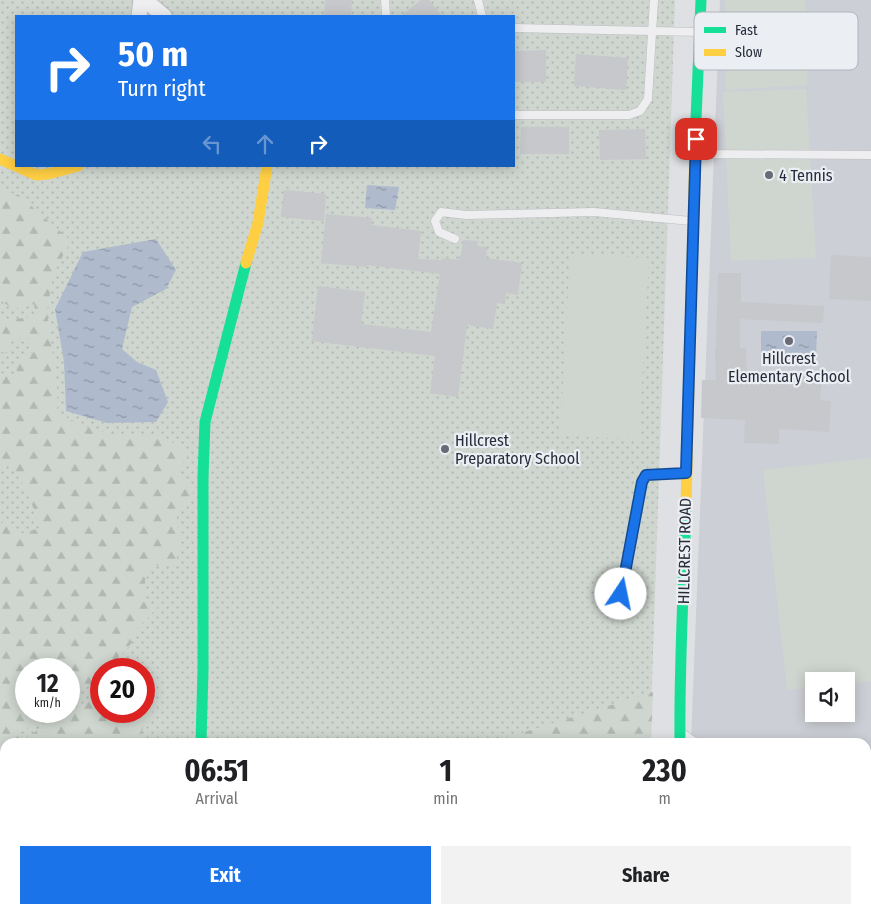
<!DOCTYPE html>
<style>
:root{--surface:#fff;--page:#f2f2f2;--text:#202124;--muted:#757577;--accent:#1a73e8}
body{margin:0;font-family:"Fira Sans Condensed",sans-serif;background:var(--page);color:var(--text);height:100vh;display:flex;flex-direction:column;font-size:19px;white-space:nowrap}
*{box-sizing:border-box;margin:0}
p{font-size:16px;color:var(--muted)}
.icon{flex:none;width:28px;height:28px;fill:none;stroke:currentColor;stroke-width:2;stroke-linecap:round;stroke-linejoin:round}
.map{position:relative;flex:1;overflow:hidden}
.panel{position:absolute;left:0px;top:738px;width:871px;height:176px;display:flex;flex-direction:column;background:var(--surface);border-radius:15px 15px 0 0;box-shadow:0 2px 12px #0003}
.panel>*{flex:none}
.guide{position:absolute;left:15px;top:15px;width:500px;height:152px;border-radius:0px;box-shadow:0 2px 12px #0003;background:#1a73e8;color:#fff;overflow:hidden}
.controls{position:absolute;left:805px;top:672px;display:grid;gap:10px}
.controls a{display:grid;place-items:center;width:50px;height:50px;border-radius:0px;background:var(--surface);box-shadow:0 2px 12px #0003;font-size:25px}
.speed{position:absolute;left:15px;top:658px;display:flex;gap:10px;font-size:25px;font-weight:700;text-align:center}
.speed>*{display:grid;place-content:center;width:65px;height:65px;border-radius:50%;background:var(--surface);box-shadow:0 2px 12px #0003;line-height:1}
.speed small{font-size:12px;font-weight:400}
.speed .limit{border:8px solid #d22;background:#fff;color:#111}
.pin{position:absolute;display:grid;place-items:center;width:42px;height:42px;color:#fff;margin:-21px;border-radius:10px;box-shadow:0 2px 8px #0006}
.me{position:absolute;width:55px;margin:-28px;rotate:11deg;stroke-linejoin:round;filter:drop-shadow(0 0 4px #0008)}
.turn{display:flex;align-items:center;gap:18px;height:105px;padding:0 20px;font-size:22px}
.turn .icon{width:65px;height:65px;stroke-width:2.5}
.turn b{display:block;font-size:35px;line-height:42px}
.lanes{display:flex;align-items:center;height:48px;padding:0 20px;background:#0003;justify-content:center;gap:25px;direction:ltr}
.lanes .off{opacity:.35}
.eta{display:flex;justify-content:space-evenly;align-items:center;height:85px;text-align:center}
.eta b{font-size:30px;font-weight:700;line-height:35px}
.action{display:flex;gap:10px;margin-top:auto;padding:10px 20px}
.action a{flex:1;height:58px;border-radius:0px;background:var(--accent);color:#fff;font-size:20px;font-weight:700;line-height:58px;text-align:center}
.action a+a{background:var(--page);color:var(--text)}
.map>svg:first-child{display:block}
</style>
<div class="map">
<svg width="871" height="913" viewBox="0 0 871 913">
<defs>
<pattern id="green-dots" width="8" height="8" patternUnits="userSpaceOnUse" patternTransform="scale(1.25)"><rect width="8" height="8" fill="#ced6cf"/><path d="M2 2h.1M6 6h.1" fill="none" stroke="#b1b8b2" stroke-width="1.8" stroke-linecap="round"/></pattern>
<pattern id="forest-firs" width="22" height="20" patternUnits="userSpaceOnUse" patternTransform="scale(1.25)"><rect width="22" height="20" fill="#ced6cf"/><path d="M5 1l3.5 6h-7zM16 11l3.5 6h-7z" fill="#b1b8b2"/></pattern>
<pattern id="water-ripples" width="26" height="14" patternUnits="userSpaceOnUse" patternTransform="scale(1.25)"><rect width="26" height="14" fill="#afbacc"/><path d="M2 4q2-2 4 0t4 0M15 11q2-2 4 0t4 0" fill="none" stroke="#8e97a7"/></pattern>
</defs>
<rect width="100%" height="100%" fill="#dee0e3"/>
<path fill="#cdcfd6" fill-rule="evenodd" d="M720 0H871V801H866V742H691ZM814 681H846V714H814Z"/>
<g fill="url(#green-dots)" fill-rule="evenodd">
<path d="M0 0H675L650 742H5V909H644V913H0ZM16 16H514V166H16ZM26 669H69V711H26ZM101 669H144V711H101Z"/>
<path d="M866 811H871V913H681L682 909H866Z"/>
</g>
<g fill="url(#forest-firs)">
<path d="M0 190 19 195 71 241 53 274 47 312 57 385 58 413 79 424 115 436 159 435 190 452 176 475 186 481 193 492 186 509 177 513V525L183 535 177 554 176 570 165 564 149 567 145 580V600L158 607 137 629 131 644 107 669H101V675L98 679 69 701V669H26V711H53L0 746V526L5 519 16 535 40 528C34 510 22 465 0 464V440L2 439 0 433V373L17 375 16 360 32 353 29 338 10 342 8 353 0 352V314L9 320 36 316 34 304 13 309 0 300Z"/>
<path d="M653 692 651 742H493Z"/>
<path d="M101 696V711H144V708L155 714 144 725 139 742H20L59 716Z"/>
<path d="M5 753V909H207L211 913H0V755Z"/>
<path d="M373 909H644V913H369Z"/>
</g>
<g fill="#ced6cf">
<path d="M725 0H805L807 85 726 90Z"/>
<path d="M806 89 816 258 731 261 723 92Z"/>
<path d="M570 254 649 258 639 439 560 436Z"/>
<path d="M871 458V681L846 684V681H814V687L787 690 763 470Z"/>
</g>
<g fill="url(#water-ripples)">
<path d="M367 185 399 187 395 210 365 208Z"/>
<path d="M156 239 176 270 166 289 132 307 122 349 137 362 156 370 168 402 156 422 107 423 66 411 64 362 55 309 83 252Z"/>
<path d="M761 331H817L816 359H761Z"/>
</g>
<g fill="#c6c8cb">
<path d="M325 0H352L351 16H324Z"/>
<path d="M421 0H429L442 16H401Z"/>
<path d="M546 50V82H514V51Z"/>
<path d="M576 54 628 58 626 90 574 86Z"/>
<path d="M521 127H569V154H520Z"/>
<path d="M645 129 646 159 600 160 599 130Z"/>
<path d="M284 190 326 194 324 221 281 217Z"/>
<path d="M326 214 372 218 371 225 421 231 418 259 442 260V258L458 260V256H461L463 240 478 241 477 246 487 247 486 258 522 263 518 295 506 293 505 304 497 303 493 329 467 325 458 397 430 393 435 356 312 341 318 286 365 292 361 324 431 332 440 274 367 265V267L321 263Z"/>
<path d="M831 255 871 257V301L829 299Z"/>
<path d="M718 273H741V302L824 306 823 323 740 319V348H746L747 380 782 381 783 372 822 374 820 400 831 401 829 432 779 429V444L744 443 745 420 701 418 702 380H716L715 349H716Z"/>
</g>
<g fill="none" stroke-linecap="round" stroke-linejoin="round">
<defs>
<g id="lane">
<path d="M385 0 386 16"/>
<path d="M478 0 482 16"/>
<path d="M514 28 698 32"/>
<path d="M514 115H629L640 111 648 99 654 0"/>
<path d="M697 154 871 155"/>
<path d="M455 239 439 232 435 221 441 212 466 215 594 212 691 221"/>
<path d="M621 594 642 482 647 475 686 473"/>
<path d="M682 733 695 742"/>
<path d="M866 809H871"/>
</g>
<g id="street">
<path d="M145 0 164 16"/>
<path d="M139 16 141 0"/>
<path d="M668 913V909"/>
</g>
</defs>
<use href="#lane" stroke="#bcbec1" stroke-width="9"/>
<use href="#street" stroke="#bcbec1" stroke-width="17"/>
<use href="#lane" stroke="#eeeef0" stroke-width="8"/>
<use href="#street" stroke="#eeeef0" stroke-width="15"/>
<g stroke="#16e098" stroke-width="11">
<path d="M695 143 701 0"/>
<path d="M201 742 203 670V477L205 422 246 263"/>
<path d="M680 742C679 663 684 585 686 506"/>
</g>
<g stroke="#ffcf43" stroke-width="11">
<path d="M0 159 36 175 48 174 78 166"/>
<path d="M246 263 258 223 267 166"/>
<path d="M686 506 695 143"/>
</g>
</g>
<g fill="none" stroke-linecap="round" stroke-linejoin="round">
<defs>
<path id="route" d="M621 594 642 482 646 475 686 473 696 139"/>
</defs>
<use href="#route" stroke="#114b97" stroke-width="12"/>
<use href="#route" stroke="#1a73e8" stroke-width="9"/>
</g>
<g fill="#686b75" stroke="#ebeef3" stroke-width="2">
<circle cx="769" cy="175" r="5"/>
<circle cx="789" cy="341" r="5"/>
<circle cx="445" cy="449" r="5"/>
</g>
<g text-anchor="middle" stroke-width="4.5" stroke-linejoin="round" paint-order="stroke">
<g font-size="16" fill="#282c3a" stroke="#ebeef3" text-anchor="start">
<text x="779" y="181">4 Tennis</text>
<text x="789" y="364" text-anchor="middle">Hillcrest<tspan x="789" dy="18">Elementary School</tspan></text>
<text x="455" y="446">Hillcrest<tspan x="455" dy="18">Preparatory School</tspan></text>
</g>
<g font-size="16" fill="#282c3a" stroke="#ebeef3">
<text transform="translate(684 551) rotate(-89)" y="6">HILLCREST ROAD</text>
</g>
</g>
<rect x="694" y="12" width="164" height="58" rx="8" fill="#ebeef3" stroke="#b0b4bc" stroke-width="1"/>
<rect x="704" y="27" width="22" height="6" fill="#16e098"/>
<rect x="704" y="49" width="22" height="7" fill="#ffcf43"/>
<g font-size="14" fill="#282c3a">
<text x="735" y="35">Fast</text>
<text x="735" y="57">Slow</text>
</g>
</svg>
<div class="controls">
<a><svg class="icon" aria-label="sound" viewBox="0 0 24 24"><path d="M4 9h4l5-4v14l-5-4H4zM17 9q2 3 0 6"/></svg></a>
</div>
<div class="speed"><div>12<small>km/h</small></div><div class="limit">20</div></div>
<div class="pin" style="left:696px;top:139px;background:#d93025"><svg class="icon" aria-label="arrive" viewBox="0 0 24 24"><path d="M6 21V4h12l-3 4 3 4H6"/></svg></div>
<svg class="me" style="left:621px;top:594px" viewBox="-20 -20 40 40"><circle r="19" fill="#fff"/><path d="M0-13L10 11 0 6-10 11z" fill="#1a73e8"/></svg>
<div class="guide">
<div class="turn"><svg class="icon" aria-label="right" viewBox="0 0 24 24"><path d="M7 20v-9h11M14 6l5 5-5 5"/></svg><div><b>50 m</b>Turn right</div></div>
<div class="lanes"><svg class="icon off" aria-label="left" viewBox="0 0 24 24"><path d="M17 20v-9H6M10 6l-5 5 5 5"/></svg><svg class="icon off" aria-label="ahead" viewBox="0 0 24 24"><path d="M12 20V5M6 11l6-6 6 6"/></svg><svg class="icon" aria-label="right" viewBox="0 0 24 24"><path d="M7 20v-9h11M14 6l5 5-5 5"/></svg></div>
</div>
<section class="panel">
<div class="eta">
<div><b>06:51</b><p>Arrival</p></div>
<div><b>1</b><p>min</p></div>
<div><b>230</b><p>m</p></div>
</div>
<div class="action"><a>Exit</a><a>Share</a></div>
</section>
</div>
